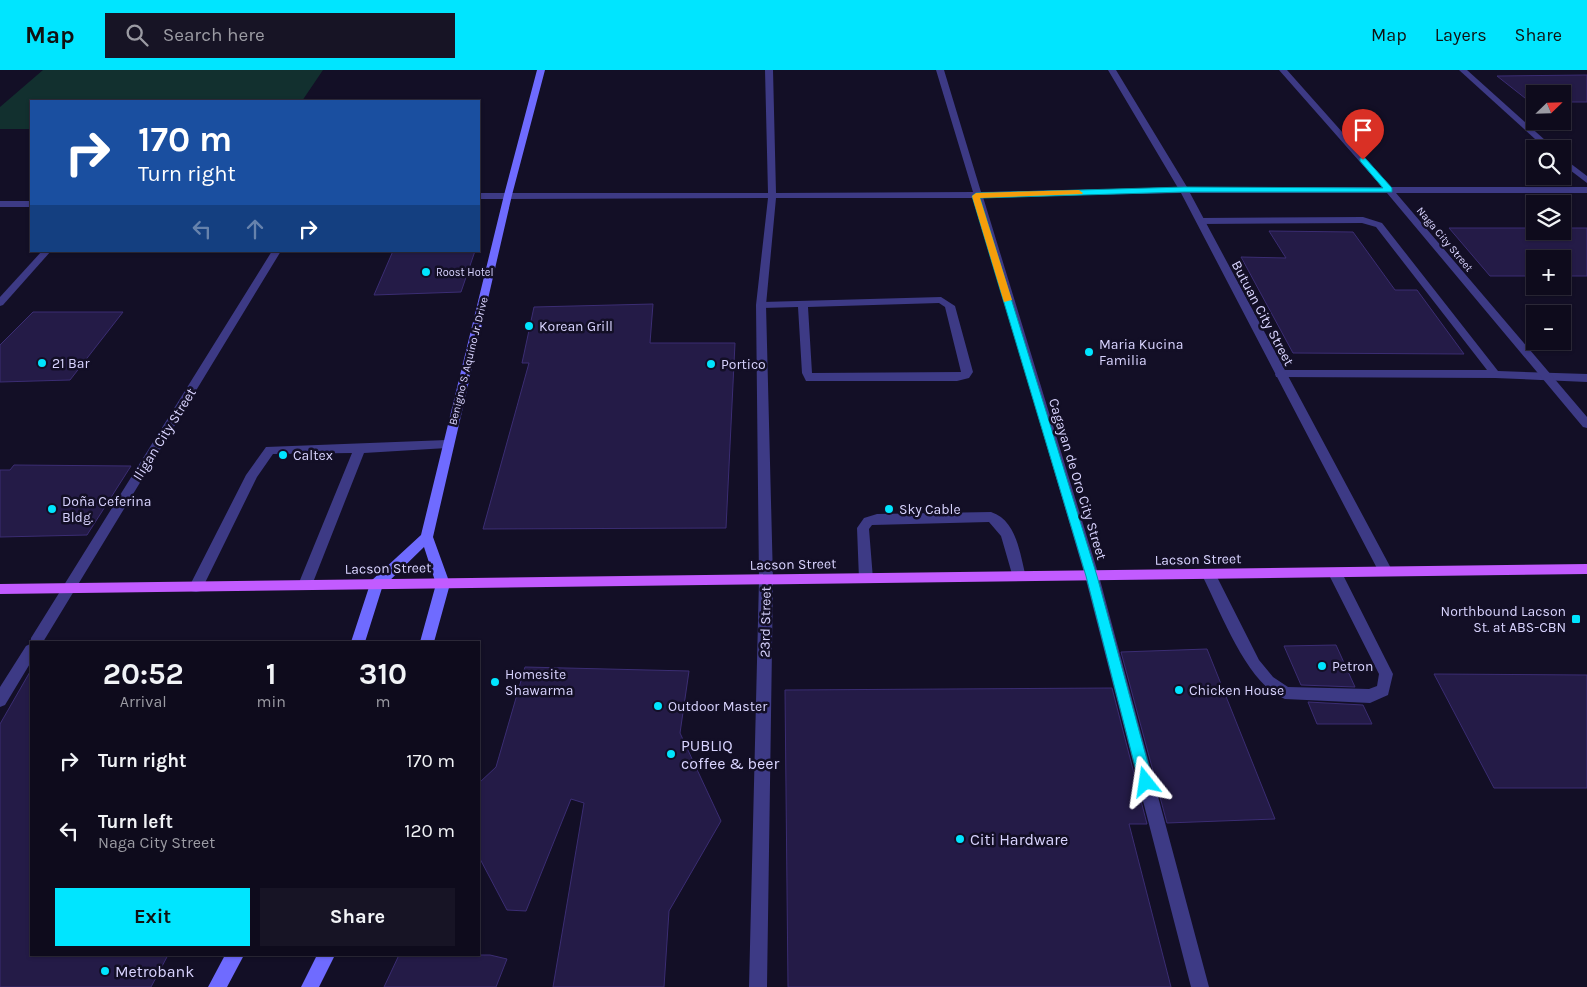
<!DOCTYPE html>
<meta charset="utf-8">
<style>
:root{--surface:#0e0b1c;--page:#171425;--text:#f1f3f6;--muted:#9b9ba3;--line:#2e2b3b;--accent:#00e5ff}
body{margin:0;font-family:Karla,sans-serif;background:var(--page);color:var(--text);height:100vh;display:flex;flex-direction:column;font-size:19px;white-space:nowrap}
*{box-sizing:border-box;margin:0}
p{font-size:16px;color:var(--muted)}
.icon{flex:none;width:28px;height:28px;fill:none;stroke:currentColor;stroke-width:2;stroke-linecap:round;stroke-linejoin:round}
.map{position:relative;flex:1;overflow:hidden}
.panel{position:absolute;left:30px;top:571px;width:450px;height:315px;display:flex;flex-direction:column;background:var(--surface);border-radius:0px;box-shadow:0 1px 4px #0004,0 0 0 1px var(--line)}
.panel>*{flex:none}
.top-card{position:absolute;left:30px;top:30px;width:450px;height:152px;border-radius:0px;box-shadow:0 1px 4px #0004,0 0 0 1px var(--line);background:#1a4fa0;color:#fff;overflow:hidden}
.needle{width:32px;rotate:67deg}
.fabs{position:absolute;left:1526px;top:15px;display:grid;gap:10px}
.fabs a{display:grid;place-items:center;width:45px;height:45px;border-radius:0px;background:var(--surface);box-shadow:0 1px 4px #0004,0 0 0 1px var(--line);font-size:25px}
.pin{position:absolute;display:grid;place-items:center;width:42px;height:42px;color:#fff;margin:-51px -21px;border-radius:50% 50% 50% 0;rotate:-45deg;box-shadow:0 0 5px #0007}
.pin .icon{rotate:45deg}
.me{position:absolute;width:55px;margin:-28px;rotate:345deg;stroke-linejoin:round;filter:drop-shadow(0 0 4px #0008)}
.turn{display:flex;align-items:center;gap:18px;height:105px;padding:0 25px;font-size:22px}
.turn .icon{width:65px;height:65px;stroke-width:2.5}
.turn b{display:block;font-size:35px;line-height:42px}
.lanes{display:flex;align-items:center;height:48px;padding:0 25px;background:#0003;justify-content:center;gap:25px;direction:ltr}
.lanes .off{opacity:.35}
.eta{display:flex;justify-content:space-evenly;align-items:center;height:85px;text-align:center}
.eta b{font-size:30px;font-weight:700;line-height:35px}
.action{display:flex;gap:10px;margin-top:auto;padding:10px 25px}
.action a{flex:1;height:58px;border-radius:0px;background:var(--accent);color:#111;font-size:20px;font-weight:700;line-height:58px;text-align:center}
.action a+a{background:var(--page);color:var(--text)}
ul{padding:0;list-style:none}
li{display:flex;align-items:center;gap:15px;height:70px;padding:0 25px}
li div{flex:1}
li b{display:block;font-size:19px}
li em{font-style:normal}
header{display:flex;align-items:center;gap:30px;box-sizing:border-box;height:70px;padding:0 25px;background:var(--accent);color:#111}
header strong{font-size:24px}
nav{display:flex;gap:28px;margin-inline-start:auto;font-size:18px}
.search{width:350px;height:45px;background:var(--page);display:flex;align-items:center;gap:12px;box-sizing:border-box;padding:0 18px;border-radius:0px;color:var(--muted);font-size:19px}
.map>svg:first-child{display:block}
</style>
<header>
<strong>Map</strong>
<div class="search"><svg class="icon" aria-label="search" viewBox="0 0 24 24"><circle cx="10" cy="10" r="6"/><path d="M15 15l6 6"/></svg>Search here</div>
<nav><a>Map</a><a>Layers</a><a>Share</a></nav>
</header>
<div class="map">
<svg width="1587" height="917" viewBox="0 0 1587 917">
<rect width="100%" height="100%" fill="#130f26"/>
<path fill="#12302f" d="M43 0H323L302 31H31V59H0V37Z"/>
<g fill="#241b47" stroke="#3b2d73">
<path d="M1587 5V32H1562V24H1535V32H1530L1497 6Z"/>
<path d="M1449 158H1535V161H1562V158H1587V206H1562V189H1535V206H1490Z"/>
<path d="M1269 161 1353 162 1395 220H1417L1464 284 1293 283 1241 187 1286 188Z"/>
<path d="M393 181H475L461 222 374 225Z"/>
<path d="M653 234 650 273H735L726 458 483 459 529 293H522L534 237Z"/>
<path d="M33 242H123L70 310 0 312V275Z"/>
<path d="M14 395 131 396 87 465 0 467V400H10Z"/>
<path d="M1336 575 1355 617 1301 615 1284 576Z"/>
<path d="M1207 579 1275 749 1167 753 1121 582Z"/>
<path d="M525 597 689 601 680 663 721 751 669 841 664 917H553L584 733 571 729 526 841 507 840 479 787V713L496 697Z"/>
<path d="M31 600V885H168L151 917H0V654Z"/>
<path d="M1434 604 1587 605V718H1494Z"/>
<path d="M1112 618 1147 754H1129L1171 917H788L785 620Z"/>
<path d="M1308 632 1363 635 1372 654H1317Z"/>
<path d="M399 885H490L507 889 496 917H384Z"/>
</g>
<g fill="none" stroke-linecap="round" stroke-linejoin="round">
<g fill="#3d3a85" fill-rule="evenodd">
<path d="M1363 147 1382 153 1498 301 1587 304V312L1495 308 1276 307 1275 304 1280 300H1487L1376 157 1362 153 1200 154 1196 151 1200 148Z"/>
<path d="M941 227 955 236 973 302 969 308 957 311H806L802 303 798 237 761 238 756 235 761 232ZM939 233 945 237 961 302 812 303 808 237Z"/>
<path d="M447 370 453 374 447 378 364 383 312 515 310 519 305 520 300 519 298 515 352 383 273 384 257 407 201 521 196 522 191 521 189 517 246 405 266 377Z"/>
<path d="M991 442C1017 450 1020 485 1026 507L1024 511H1014L1001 466 989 452 872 455 869 459 873 509 871 513H861L859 509 857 458 864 448 877 444Z"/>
<path d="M1335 498 1340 499 1393 604 1388 625 1370 633 1285 629C1247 615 1220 540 1202 505L1204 501H1214L1259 590 1273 607 1288 617 1369 619 1377 616 1379 604 1328 503 1330 499Z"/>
</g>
<g fill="#3d3a85" fill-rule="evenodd">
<path d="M765 0H773L776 123 973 122 936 0H944L981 122 1178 118 1108 0H1116L1187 117H1382L1279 0H1287L1391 117H1587V123H1396L1587 347V358L1583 357 1387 123H1190L1393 502 1391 506H1381L1181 123 983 127 1099 506 1209 917H1191L1085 506 974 128H776L766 235 773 510 767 917H749L759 510 756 235 768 128 479 129V123H768Z"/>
<path d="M1459 0H1467L1555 79H1546Z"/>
<path d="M1562 87 1587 106V113L1562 94Z"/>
<rect x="0" y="131" width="31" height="6"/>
<path d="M42 181H51L3 235 0 236V227Z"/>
<path d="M272 181H281L43 572H31V592L5 635 0 637V617L26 576 30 574 31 568Z"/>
</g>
<g fill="#6f6bff" fill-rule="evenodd">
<path d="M537 0H545L512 125 433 467 450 514 434 572H420L436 514 424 477 382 518 365 572H351L371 511 421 465 504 125Z"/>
<path d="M225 885H244L227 917H208Z"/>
<path d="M317 885H335L319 917H301Z"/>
</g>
<path fill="#c25bff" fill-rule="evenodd" d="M1587 494V504L0 524V514Z"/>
</g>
<path fill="#00e5ff" stroke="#0095a6" d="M1360 88H1365L1392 118V122H1184L980 128 1097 506 1153 712 1151 717 1146 719 1141 717 1139 712 1086 506 972 126 976 123 1184 117 1383 118 1360 91Z"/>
<path fill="#f59e0b" d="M1079 120 1083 123 1082 124 980 128 1012 230 1004 232 972 126 976 123Z"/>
<g fill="#00e5ff" stroke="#130f26" stroke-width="2">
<circle cx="426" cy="202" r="5"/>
<circle cx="529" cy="256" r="5"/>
<circle cx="1089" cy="282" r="5"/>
<circle cx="42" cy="293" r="5"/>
<circle cx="711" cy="294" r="5"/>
<circle cx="283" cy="385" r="5"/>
<circle cx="52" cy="439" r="5"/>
<circle cx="889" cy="439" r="5"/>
<rect x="1571" y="544" width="10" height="10" rx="2.5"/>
<circle cx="1322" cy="596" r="5"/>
<circle cx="495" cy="612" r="5"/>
<circle cx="1179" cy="620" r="5"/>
<circle cx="658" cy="636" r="5"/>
<circle cx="671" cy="684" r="5"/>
<circle cx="960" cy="769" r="5"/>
<circle cx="105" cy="901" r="5"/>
</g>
<g text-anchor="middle" stroke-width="5" stroke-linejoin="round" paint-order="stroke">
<g font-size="11" fill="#d9d4ff" stroke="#130f26">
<text transform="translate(1445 169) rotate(50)" y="4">Naga City Street</text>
<text transform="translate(468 291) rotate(-76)" y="4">Benigno S. Aquino Jr. Drive</text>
</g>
<g font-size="11" fill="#d9d4ff" stroke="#130f26" text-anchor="start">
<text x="436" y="206">Roost Hotel</text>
</g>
<g font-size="14" fill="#d9d4ff" stroke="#130f26">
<text transform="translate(1263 243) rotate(62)" y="5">Butuan City Street</text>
<text transform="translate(164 364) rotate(-58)" y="5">Iligan City Street</text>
<text transform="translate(1078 409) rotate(73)" y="5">Cagayan de Oro City Street</text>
<text transform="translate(1198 489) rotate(-1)" y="5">Lacson Street</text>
<text transform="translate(793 494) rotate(-1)" y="5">Lacson Street</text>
<text transform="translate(388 498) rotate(-1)" y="5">Lacson Street</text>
<text transform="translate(765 552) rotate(-89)" y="5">23rd Street</text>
</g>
<g font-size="14" fill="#d9d4ff" stroke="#130f26" text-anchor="start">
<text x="539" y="261">Korean Grill</text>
<text x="1099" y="279">Maria Kucina<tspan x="1099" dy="16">Familia</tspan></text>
<text x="52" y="298">21 Bar</text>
<text x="721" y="299">Portico</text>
<text x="293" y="390">Caltex</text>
<text x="62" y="436">Doña Ceferina<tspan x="62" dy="16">Bldg.</tspan></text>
<text x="899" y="444">Sky Cable</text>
<text x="1566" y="546" text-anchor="end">Northbound Lacson<tspan x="1566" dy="16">St. at ABS-CBN</tspan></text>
<text x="1332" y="601">Petron</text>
<text x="505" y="609">Homesite<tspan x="505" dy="16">Shawarma</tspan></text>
<text x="1189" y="625">Chicken House</text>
<text x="668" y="641">Outdoor Master</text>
</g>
<g font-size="16" fill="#d9d4ff" stroke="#130f26" text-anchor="start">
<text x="681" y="681">PUBLIQ<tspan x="681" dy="18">coffee &amp; beer</tspan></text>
<text x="970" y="775">Citi Hardware</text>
<text x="115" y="907">Metrobank</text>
</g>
</g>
</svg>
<div class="fabs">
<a><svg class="needle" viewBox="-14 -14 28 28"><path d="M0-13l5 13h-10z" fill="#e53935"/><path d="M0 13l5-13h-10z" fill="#9b9ba3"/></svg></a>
<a><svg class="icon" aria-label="search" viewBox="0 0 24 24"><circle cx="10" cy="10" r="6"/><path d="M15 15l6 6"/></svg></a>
<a><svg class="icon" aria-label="layers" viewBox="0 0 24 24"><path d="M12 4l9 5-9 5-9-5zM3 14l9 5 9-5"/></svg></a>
<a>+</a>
<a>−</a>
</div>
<div class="pin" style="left:1363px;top:90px;background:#d93025"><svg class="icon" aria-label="arrive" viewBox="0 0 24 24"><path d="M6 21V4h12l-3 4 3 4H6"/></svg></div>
<svg class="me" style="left:1146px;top:712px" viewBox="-20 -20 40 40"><path d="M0-17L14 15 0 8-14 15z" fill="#00e5ff" stroke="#fff" stroke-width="4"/></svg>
<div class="top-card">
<div class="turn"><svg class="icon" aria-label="right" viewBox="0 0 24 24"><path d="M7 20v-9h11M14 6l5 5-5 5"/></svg><div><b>170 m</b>Turn right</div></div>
<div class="lanes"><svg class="icon off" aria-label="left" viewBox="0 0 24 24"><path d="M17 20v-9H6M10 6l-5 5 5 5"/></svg><svg class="icon off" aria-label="ahead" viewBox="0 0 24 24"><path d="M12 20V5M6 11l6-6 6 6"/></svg><svg class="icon" aria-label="right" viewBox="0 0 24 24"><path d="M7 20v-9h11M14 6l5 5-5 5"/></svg></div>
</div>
<section class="panel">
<div class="eta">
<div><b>20:52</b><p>Arrival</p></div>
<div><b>1</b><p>min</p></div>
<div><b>310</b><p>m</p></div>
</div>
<ul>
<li><svg class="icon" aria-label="right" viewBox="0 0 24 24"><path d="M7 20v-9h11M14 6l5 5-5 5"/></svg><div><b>Turn right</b></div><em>170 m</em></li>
<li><svg class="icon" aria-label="left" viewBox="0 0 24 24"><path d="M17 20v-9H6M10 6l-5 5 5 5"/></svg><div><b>Turn left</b><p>Naga City Street</p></div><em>120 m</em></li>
</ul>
<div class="action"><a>Exit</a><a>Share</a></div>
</section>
</div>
